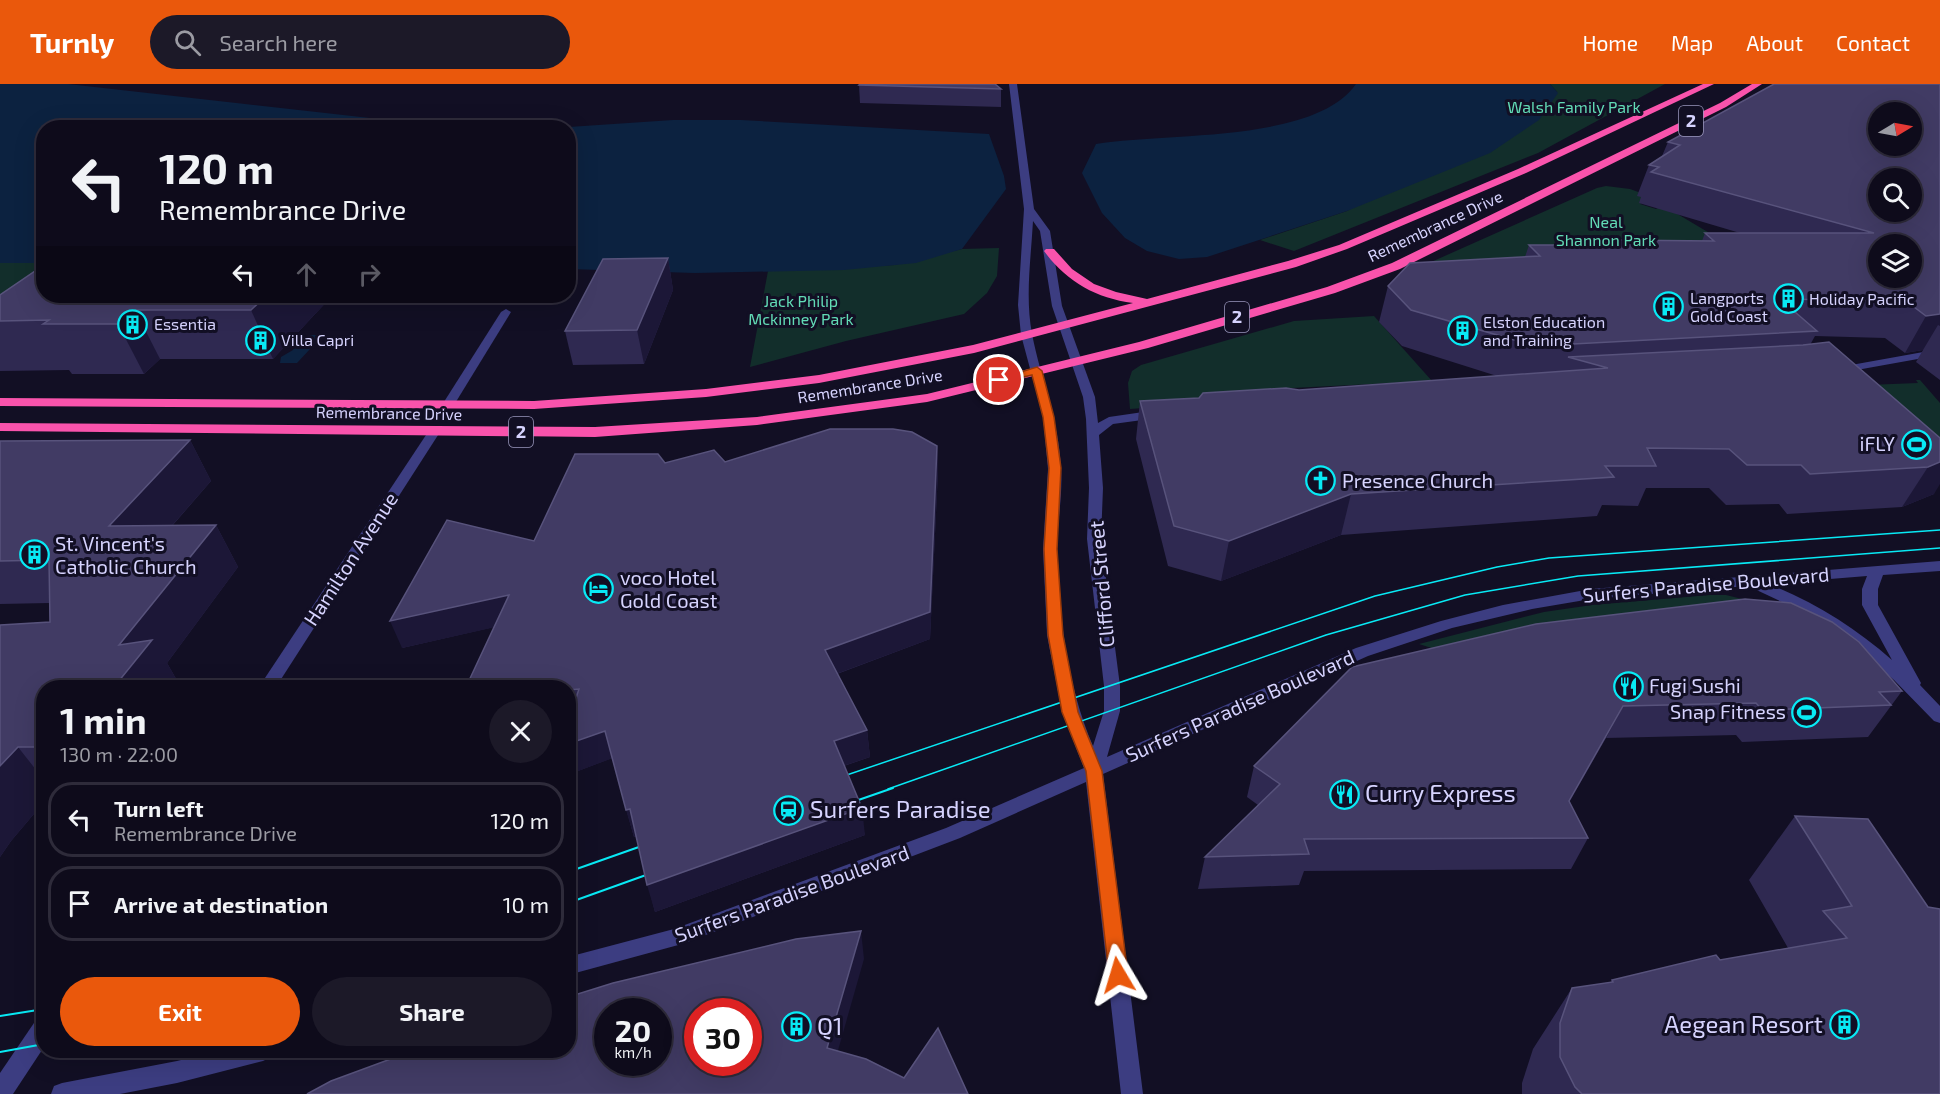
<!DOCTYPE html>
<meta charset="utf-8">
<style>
:root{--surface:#0e0b1b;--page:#1c1928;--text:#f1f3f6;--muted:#9b9ba3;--line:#2e2b3a;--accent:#ea580c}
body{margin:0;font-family:"Exo 2",sans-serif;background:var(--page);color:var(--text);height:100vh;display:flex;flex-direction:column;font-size:22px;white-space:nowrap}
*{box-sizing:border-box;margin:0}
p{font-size:20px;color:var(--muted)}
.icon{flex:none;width:33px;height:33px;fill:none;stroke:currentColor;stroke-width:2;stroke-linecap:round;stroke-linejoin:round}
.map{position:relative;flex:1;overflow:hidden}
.drawer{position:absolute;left:36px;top:596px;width:540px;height:378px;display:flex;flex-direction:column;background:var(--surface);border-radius:24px;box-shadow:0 6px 24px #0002,0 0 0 2px var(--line)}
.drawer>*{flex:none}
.banner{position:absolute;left:36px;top:36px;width:540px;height:183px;border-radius:24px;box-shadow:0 6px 24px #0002,0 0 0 2px var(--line);background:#0e0b1b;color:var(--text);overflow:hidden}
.needle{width:39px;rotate:80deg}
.buttons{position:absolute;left:1868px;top:18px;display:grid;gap:12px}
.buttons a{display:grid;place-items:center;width:54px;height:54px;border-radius:50%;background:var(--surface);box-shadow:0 6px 24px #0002,0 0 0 2px var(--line);font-size:30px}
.speed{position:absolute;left:594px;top:914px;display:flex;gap:12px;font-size:30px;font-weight:700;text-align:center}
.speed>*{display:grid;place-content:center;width:78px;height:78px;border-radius:50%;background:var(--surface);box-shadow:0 6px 24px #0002,0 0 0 2px var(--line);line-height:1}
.speed small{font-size:15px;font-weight:400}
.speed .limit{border:9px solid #d22;background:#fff;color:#111}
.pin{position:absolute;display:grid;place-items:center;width:51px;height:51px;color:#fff;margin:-26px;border:3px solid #fff;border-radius:50%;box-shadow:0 2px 6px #0007}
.me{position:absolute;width:66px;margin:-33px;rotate:353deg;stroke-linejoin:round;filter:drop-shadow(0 0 4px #0008)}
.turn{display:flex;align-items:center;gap:21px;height:126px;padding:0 24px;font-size:27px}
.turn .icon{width:78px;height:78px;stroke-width:2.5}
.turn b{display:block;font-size:42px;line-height:51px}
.lanes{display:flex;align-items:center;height:57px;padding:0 24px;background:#0003;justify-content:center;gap:30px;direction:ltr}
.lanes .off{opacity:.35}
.round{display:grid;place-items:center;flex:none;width:63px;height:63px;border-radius:32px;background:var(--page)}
.headline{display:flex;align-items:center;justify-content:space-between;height:102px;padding:0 24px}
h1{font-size:36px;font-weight:700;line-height:45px}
.action{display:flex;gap:12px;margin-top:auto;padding:12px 24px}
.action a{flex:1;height:69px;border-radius:36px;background:var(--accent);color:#fff;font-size:24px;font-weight:700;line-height:69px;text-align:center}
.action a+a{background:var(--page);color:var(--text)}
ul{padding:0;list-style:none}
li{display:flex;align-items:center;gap:18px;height:75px;margin:0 12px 9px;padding:0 12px;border:3px solid var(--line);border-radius:24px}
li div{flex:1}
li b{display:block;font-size:22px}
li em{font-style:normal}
header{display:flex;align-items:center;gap:36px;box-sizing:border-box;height:84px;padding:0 30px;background:var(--accent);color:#fff}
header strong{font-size:28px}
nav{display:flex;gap:33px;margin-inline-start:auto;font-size:21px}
.search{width:420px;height:54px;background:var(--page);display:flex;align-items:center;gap:15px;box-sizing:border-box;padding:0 21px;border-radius:33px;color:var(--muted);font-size:22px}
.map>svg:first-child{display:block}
</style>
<header>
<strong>Turnly</strong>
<div class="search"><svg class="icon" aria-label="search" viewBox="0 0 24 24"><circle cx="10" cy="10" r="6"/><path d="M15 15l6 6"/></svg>Search here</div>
<nav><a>Home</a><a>Map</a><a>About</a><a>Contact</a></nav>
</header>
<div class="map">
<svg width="1940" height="1010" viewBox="0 0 1940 1010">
<rect width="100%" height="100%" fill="#120f24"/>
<g fill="#122e2b">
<path d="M1550 0H1665L1538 69 1294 167 1260 156 1347 127 1557 8Z"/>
<path d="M1606 102 1630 105 1641 109 1647 115 1640 120 1656 125 1665 120 1669 125 1760 179H1429L1597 104Z"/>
<path d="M999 164 997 192 987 209 964 230 846 257 750 283 768 187 894 181 962 165Z"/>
<path d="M0 179H43V199L0 215Z"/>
<path d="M1374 232 1432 297 1292 304 1258 308 1237 317 1130 325 1128 299 1132 287 1141 281 1294 237Z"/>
<path d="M1916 296H1920L1940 319V395L1867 301 1918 299Z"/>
<path d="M1710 511H1726L1750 517 1444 568 1419 560 1544 528 1592 521Z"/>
</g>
<g fill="#0c2240">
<path d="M0 0H68L450 43 44 44 43 179H0Z"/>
<path d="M1356 0H1550L1558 9 1539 36 1490 69 1347 127 1207 173 1179 175 1147 167 1125 154 1102 129 1082 89 1096 60C1163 48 1314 60 1356 0Z"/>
<path d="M673 36H741L989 50 1004 92 1006 105 962 165 916 179 844 186 695 189 569 185 568 44H554Z"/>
<path d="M310 251H323L297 279H280L281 273 293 266 296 259Z"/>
</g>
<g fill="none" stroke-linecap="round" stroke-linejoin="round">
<g fill="#3c3d81" fill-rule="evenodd">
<path d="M1009 0H1017L1034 125 1050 147 1062 222 1095 313 1098 339 1109 333 1157 326 1163 330 1157 334 1113 340 1099 351 1103 404 1101 455 1120 602V627L1107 673 1356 564 1441 537 1503 521 1591 505 1940 477V487L1883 491 1878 505V521L1921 599 1920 601 1940 622V639L1934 637 1894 596 1849 558 1801 527 1748 502 1591 515 1532 525 1452 544 1368 572 1103 690 1143 1010H1121L1086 698 960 754 682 860 568 891V873L674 845 946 744 1084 684 1062 628 1047 551 1043 465 1048 385 1043 333 1021 251 1018 221 1024 125ZM1033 137 1040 147 1052 222 1083 313 1086 335 1089 404 1087 455 1104 602V627L1093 662C1067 601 1059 533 1057 466 1057 439 1063 411 1061 384 1059 337 1041 296 1032 250 1025 213 1031 174 1033 137ZM1867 492 1862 505V521L1892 576C1856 544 1814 518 1769 500Z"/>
<path d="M506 225 511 228 454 321 452 324H444L442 321 501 228Z"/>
<path d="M1940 265V271L1840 289 1834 286 1840 283Z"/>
<path d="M434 344 440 348 276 603H259L428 348Z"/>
<path d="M44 933V963L13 1010H0V989L36 936Z"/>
<path d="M221 966H274L271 973 263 977 177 999 120 1010H51L54 1002 62 999 177 977Z"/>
</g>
<g fill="#f953ac" fill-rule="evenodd">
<path d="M1703 0H1714L1526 89 1347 165 1296 183 974 269 819 299 706 313 534 325 0 322V314L534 317 706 305 819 291 973 261 1133 219C1095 214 1066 197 1044 167L1046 165H1054L1072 185 1094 200 1116 208 1147 215 1288 177 1339 161 1518 85Z"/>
<path d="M1752 0H1762L1726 23 1400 185 1335 209 1148 264 927 318 757 341 595 353 0 347V339L595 343 757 333 927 310 1139 258 1327 203 1392 179 1720 19Z"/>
</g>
<g stroke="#08eaf5" stroke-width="1.5">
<path d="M832 696 1375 512 1497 483 1549 474 1940 446"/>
<path d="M888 705 1326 551 1465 511 1578 492 1940 464"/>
</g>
<g stroke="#08eaf5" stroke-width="2">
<path d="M844 721 893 704"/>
<path d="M568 788 653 758"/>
<path d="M568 819 660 786"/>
<path d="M0 932 44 925"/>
<path d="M0 968 44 960"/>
</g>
</g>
<g fill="#2f2951">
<path d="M1940 0V296L1916 278 1923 266 1905 269 1885 254 1815 252 1810 261 1940 354 1934 410 1902 423 1787 430 1779 420 1726 421 1709 404H1646L1638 422 1602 421 1597 432 1341 451 1221 497 1168 482 1136 355 1140 317 1199 314 1299 306 1497 292 1402 262 1379 238 1388 202 1525 173 1529 161H1590L1591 158 1613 159 1614 156 1702 157 1705 149H1740L1639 119 1641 113 1637 112 1649 81 1662 72 1668 58Z"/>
<path d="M859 1 1001 5V23L860 19Z"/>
<path d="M668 174 673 206 644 280 573 281 565 247Z"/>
<path d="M0 211 332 212 273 275H160L144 290H72L69 286 0 287Z"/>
<path d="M190 356 211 397 172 442 216 441 238 483 167 579 179 600 44 603V718L11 757 0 773V541L50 538 49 519 0 520V357Z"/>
<path d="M937 362 938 387 930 555 837 590 867 646 870 673 844 682 865 751 655 828 636 753H634L612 674 570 690 568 686V638L570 633H568V603L494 543 402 564 534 457 665 379 725 378Z"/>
<path d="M1791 519 1902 607 1868 653 1742 658 1736 651 1606 654 1569 718 1588 754 1571 785 1304 787 1299 801 1198 805 1205 773 1258 721 1247 713 1254 682Z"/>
<path d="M1795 732 1868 735 1940 1010H1522V999L1533 965 1572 904 1610 899 1612 896 1788 864 1749 796Z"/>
</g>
<g fill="#1c1737">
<path d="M668 174 673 206 644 280 637 246Z"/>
<path d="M266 212H332L273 275 251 226Z"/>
<path d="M135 226 160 275 144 290 118 240Z"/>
<path d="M1940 230V242L1938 241 1923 266 1905 269 1926 232Z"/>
<path d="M190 356 211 397 134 485 109 442Z"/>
<path d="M937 362 938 387 930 555 828 593 825 566Z"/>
<path d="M1940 378V400L1934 410 1902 423 1928 383Z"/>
<path d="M1351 410 1341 451 1221 497 1229 457Z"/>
<path d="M216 441 238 483 167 579 179 600 177 603H114L119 561Z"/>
<path d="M509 511 518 538 402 564 390 537Z"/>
<path d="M1623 622 1606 654 1552 749 1569 717Z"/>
<path d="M867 646 870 673 837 684 834 657Z"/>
<path d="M605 647 613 674 570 690 568 686V660Z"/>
<path d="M18 663 44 696V718L11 757 0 773V682Z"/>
<path d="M862 724 865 751 655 828 647 801Z"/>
<path d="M630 725 638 752 634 753 626 726Z"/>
<path d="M861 847 864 875 831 991 827 964Z"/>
</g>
<g fill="#413b64" stroke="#58537c" stroke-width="1.5" fill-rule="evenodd">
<path d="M860 0H995L1001 5 859 1Z"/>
<path d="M1774 0H1940V230L1926 232 1906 217 1780 215 1817 247 1535 262 1411 226 1388 202 1410 179 1540 172 1529 161H1594L1591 158 1615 159 1614 156 1714 157 1705 149H1874L1651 88 1659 83 1649 81 1680 61 1668 58ZM1878 28H1911V62H1878ZM1878 94H1911V128H1878ZM1878 160H1911V194H1878Z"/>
<path d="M668 174 637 246 565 247 603 175Z"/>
<path d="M44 181V212H266L251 226H135L118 240H43L49 236 0 237V211Z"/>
<path d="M1829 258 1940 354V378L1928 383 1810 390 1801 381H1747L1729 365 1647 364 1656 382H1605L1614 393 1351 410 1229 457 1174 442 1140 317 1199 314 1203 309 1286 304 1299 306 1608 284 1568 273 1803 261Z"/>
<path d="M830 345H893L912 348 937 362 930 528 825 566 867 646 834 657 862 724 647 801 630 725 626 726 605 647 568 660V638L579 605 568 606V603H466L509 511 390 537 447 436 534 457 575 370H658L665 379 714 366 725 378Z"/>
<path d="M190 356 109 442 216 441 119 561 152 556 114 603H44V663H18L0 682V541L50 538 49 476 0 477V357Z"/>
<path d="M1745 515 1791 519 1832 538 1859 558 1902 607 1879 608 1891 621 1762 626 1756 619 1623 622 1569 717 1588 754 1304 755 1309 770 1205 773 1280 700 1254 682 1352 583 1536 540Z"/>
<path d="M1795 732 1868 735 1928 823 1940 825V1010H1582L1575 1003 1560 973V939L1572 904 1613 898 1612 896 1716 871 1720 876 1847 854 1823 827 1852 822Z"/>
<path d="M861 847 827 964 866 975 904 994 938 944 968 1010H307L331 997 415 966H568V913L613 899 796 855ZM608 927H658V978H608ZM698 927H748V978H698Z"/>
</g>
<path fill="#ea580c" stroke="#983908" stroke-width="1.5" d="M1037 283 1042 287 1054 333 1061 384 1057 465 1063 551 1078 628 1102 687 1128 891 1125 897 1118 899 1111 897 1109 891 1086 687 1062 628 1048 551 1044 465 1049 384 1043 333 1032 291 999 299 994 296Z"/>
<defs>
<symbol id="building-ring" viewBox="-11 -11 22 22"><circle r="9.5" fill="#120f24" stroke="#08eaf5" stroke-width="1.5"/><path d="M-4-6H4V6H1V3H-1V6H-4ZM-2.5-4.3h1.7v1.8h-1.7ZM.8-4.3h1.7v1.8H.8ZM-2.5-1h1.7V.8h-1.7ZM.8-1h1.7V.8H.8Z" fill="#08eaf5"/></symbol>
<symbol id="stadium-ring" viewBox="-11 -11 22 22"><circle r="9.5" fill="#120f24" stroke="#08eaf5" stroke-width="1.5"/><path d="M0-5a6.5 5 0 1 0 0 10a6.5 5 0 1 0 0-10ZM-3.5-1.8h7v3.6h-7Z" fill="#08eaf5"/></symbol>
<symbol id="church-ring" viewBox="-11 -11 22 22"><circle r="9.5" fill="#120f24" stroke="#08eaf5" stroke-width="1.5"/><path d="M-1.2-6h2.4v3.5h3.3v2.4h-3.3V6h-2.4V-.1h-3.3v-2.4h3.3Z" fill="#08eaf5"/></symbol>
<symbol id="hotel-ring" viewBox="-11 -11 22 22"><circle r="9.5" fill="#120f24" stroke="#08eaf5" stroke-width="1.5"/><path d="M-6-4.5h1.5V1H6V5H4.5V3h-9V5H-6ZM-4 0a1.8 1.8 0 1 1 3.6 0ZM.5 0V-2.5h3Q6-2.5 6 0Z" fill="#08eaf5"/></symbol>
<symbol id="restaurant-ring" viewBox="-11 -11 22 22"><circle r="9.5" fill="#120f24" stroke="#08eaf5" stroke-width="1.5"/><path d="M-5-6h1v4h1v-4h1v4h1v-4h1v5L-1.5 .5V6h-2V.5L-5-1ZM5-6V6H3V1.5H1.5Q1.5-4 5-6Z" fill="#08eaf5"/></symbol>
<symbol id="station-ring" viewBox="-11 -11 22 22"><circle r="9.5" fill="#120f24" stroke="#08eaf5" stroke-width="1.5"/><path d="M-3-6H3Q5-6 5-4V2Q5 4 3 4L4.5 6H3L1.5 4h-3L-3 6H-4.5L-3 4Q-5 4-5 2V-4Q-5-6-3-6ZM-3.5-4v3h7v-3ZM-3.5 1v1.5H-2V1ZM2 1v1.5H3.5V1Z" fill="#08eaf5"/></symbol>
</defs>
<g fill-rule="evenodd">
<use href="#building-ring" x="1772" y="198" width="33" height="33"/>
<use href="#building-ring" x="1652" y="206" width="33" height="33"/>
<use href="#building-ring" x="116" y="224" width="33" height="33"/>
<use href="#building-ring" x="1446" y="230" width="33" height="33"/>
<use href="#building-ring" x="244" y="240" width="33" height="33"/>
<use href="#stadium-ring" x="1900" y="344" width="33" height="33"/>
<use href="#church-ring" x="1304" y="380" width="33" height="33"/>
<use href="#building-ring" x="18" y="454" width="33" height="33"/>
<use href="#hotel-ring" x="582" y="488" width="33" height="33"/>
<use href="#restaurant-ring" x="1612" y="586" width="33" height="33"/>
<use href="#stadium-ring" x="1790" y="612" width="33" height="33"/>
<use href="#restaurant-ring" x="1328" y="694" width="33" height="33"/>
<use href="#station-ring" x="772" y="710" width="33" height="33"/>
<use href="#building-ring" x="1828" y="924" width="33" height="33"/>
<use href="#building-ring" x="780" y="926" width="33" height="33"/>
</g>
<g text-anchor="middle" stroke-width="6" stroke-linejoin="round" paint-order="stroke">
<g font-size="16" fill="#62dbb6" stroke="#120f24">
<text x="1574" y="29">Walsh Family Park</text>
<text x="1606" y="144">Neal<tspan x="1606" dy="18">Shannon Park</tspan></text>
<text x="801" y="223">Jack Philip<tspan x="801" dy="18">Mckinney Park</tspan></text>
</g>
<g font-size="16" fill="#d6d3fe" stroke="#120f24">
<text transform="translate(1435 142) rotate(-25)" y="6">Remembrance Drive</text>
<text transform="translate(870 302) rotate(-9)" y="6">Remembrance Drive</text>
<text transform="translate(389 329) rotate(1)" y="6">Remembrance Drive</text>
</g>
<g font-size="16" fill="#d6d3fe" stroke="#120f24" text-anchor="start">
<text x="1690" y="220">Langports<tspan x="1690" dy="18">Gold Coast</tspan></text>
<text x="1809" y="221">Holiday Pacific</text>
<text x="1483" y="244">Elston Education<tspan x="1483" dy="18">and Training</tspan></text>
<text x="154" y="246">Essentia</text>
<text x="281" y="262">Villa Capri</text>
</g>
<g fill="#120f24" stroke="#9b98bd" stroke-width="1.5">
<rect x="1679" y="22" width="24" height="30" rx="4.5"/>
<rect x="1225" y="218" width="24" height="30" rx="4.5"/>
<rect x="509" y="333" width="24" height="30" rx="4.5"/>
</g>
<g font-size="18" font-weight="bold" fill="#d6d3fe">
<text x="1691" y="43">2</text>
<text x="1237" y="239">2</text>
<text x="521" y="354">2</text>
</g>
<g font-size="20" fill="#d6d3fe" stroke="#120f24" text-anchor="start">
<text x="1895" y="367" text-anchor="end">iFLY</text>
<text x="1342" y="404">Presence Church</text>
<text x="55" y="467">St. Vincent's<tspan x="55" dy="23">Catholic Church</tspan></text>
<text x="620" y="501">voco Hotel<tspan x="620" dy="23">Gold Coast</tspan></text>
<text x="1649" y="609">Fugi Sushi</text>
<text x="1786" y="635" text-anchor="end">Snap Fitness</text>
</g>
<g font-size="20" fill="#d6d3fe" stroke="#120f24">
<text transform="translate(351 475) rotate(-57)" y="7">Hamilton Avenue</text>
<text transform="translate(1102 500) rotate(-95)" y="7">Clifford Street</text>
<text transform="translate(1706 501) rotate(-5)" y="7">Surfers Paradise Boulevard</text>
<text transform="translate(1240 622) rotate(-24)" y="7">Surfers Paradise Boulevard</text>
<text transform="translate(792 810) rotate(-20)" y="7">Surfers Paradise Boulevard</text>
</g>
<g font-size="24" fill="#d6d3fe" stroke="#120f24" text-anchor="start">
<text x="1365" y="718">Curry Express</text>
<text x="810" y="734">Surfers Paradise</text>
<text x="1823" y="949" text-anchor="end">Aegean Resort</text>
<text x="817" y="951">Q1</text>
</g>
</g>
</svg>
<div class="buttons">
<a><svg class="needle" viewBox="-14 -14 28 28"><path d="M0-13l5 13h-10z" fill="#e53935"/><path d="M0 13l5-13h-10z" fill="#9b9ba3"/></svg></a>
<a><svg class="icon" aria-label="search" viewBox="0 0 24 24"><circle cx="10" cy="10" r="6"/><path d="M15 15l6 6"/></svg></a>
<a><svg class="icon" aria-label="layers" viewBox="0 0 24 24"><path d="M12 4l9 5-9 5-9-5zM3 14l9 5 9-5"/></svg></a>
</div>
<div class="speed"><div>20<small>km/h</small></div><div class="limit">30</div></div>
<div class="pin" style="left:999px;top:296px;background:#d93025"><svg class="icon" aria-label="arrive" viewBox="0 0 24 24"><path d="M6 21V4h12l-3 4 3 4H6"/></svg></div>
<svg class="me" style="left:1118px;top:891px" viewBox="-20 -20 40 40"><path d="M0-17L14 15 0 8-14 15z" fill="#ea580c" stroke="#fff" stroke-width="4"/></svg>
<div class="banner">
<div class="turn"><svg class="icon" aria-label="left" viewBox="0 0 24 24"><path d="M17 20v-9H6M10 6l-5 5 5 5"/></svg><div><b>120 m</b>Remembrance Drive</div></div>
<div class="lanes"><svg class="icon" aria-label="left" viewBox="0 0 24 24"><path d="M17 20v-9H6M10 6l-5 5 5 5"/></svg><svg class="icon off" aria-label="ahead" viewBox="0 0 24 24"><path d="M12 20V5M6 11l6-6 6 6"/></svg><svg class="icon off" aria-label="right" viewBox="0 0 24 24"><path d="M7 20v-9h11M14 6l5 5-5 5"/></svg></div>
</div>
<section class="drawer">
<div class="headline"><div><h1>1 min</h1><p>130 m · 22:00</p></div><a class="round"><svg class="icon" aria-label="close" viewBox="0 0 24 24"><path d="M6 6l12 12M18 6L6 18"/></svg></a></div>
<ul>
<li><svg class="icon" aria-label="left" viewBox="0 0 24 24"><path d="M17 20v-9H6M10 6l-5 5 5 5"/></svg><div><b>Turn left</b><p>Remembrance Drive</p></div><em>120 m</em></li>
<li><svg class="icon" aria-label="arrive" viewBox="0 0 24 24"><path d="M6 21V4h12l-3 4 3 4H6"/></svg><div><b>Arrive at destination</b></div><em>10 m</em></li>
</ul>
<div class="action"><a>Exit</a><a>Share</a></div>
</section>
</div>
